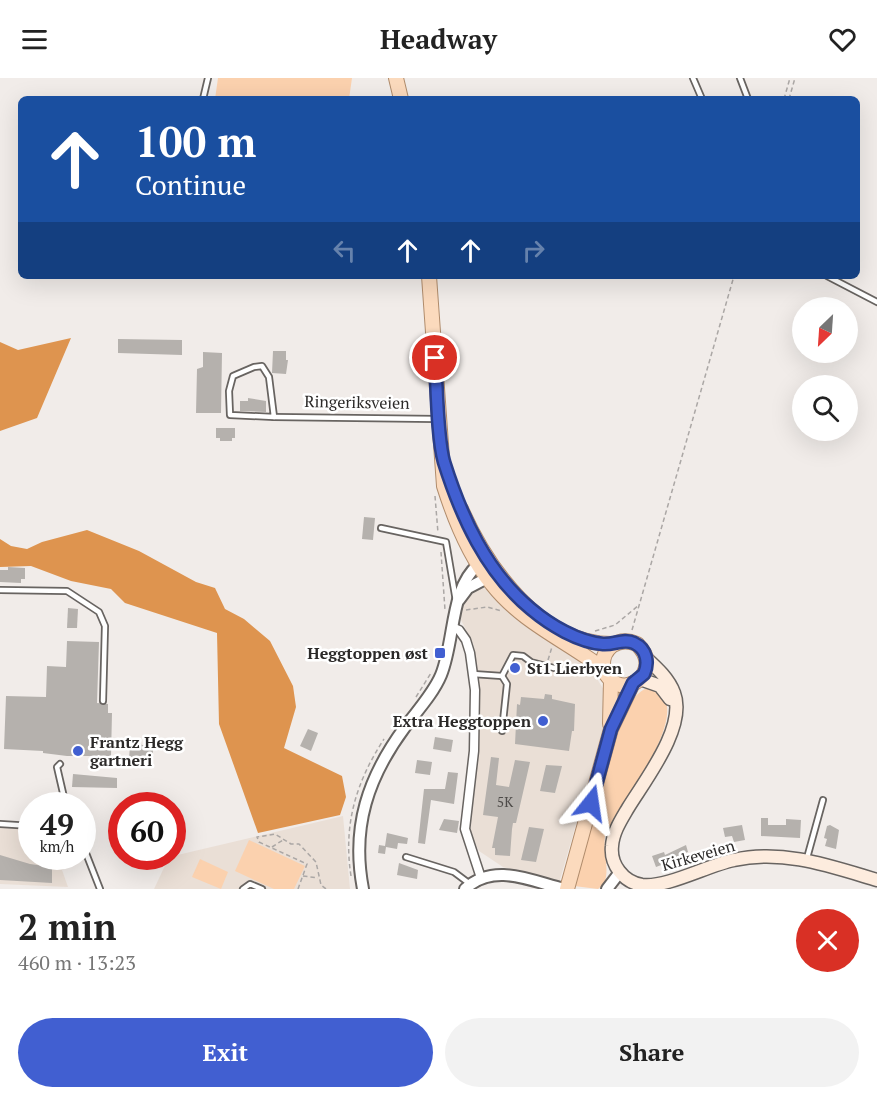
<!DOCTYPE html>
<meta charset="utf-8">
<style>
:root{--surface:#fff;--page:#f2f2f2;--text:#222;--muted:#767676;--accent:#415fd1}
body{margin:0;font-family:"PT Serif",serif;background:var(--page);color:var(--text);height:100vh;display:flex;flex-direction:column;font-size:22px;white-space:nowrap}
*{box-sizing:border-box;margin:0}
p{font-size:20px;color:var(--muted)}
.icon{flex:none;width:33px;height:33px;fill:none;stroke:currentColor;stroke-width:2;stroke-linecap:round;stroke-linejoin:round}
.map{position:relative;height:811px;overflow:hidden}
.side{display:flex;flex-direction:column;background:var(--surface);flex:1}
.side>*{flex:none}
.banner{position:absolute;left:18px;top:18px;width:842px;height:183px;border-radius:9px;box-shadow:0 6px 24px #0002;background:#1a4fa0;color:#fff;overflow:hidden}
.needle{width:39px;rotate:205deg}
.controls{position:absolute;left:792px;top:219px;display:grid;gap:12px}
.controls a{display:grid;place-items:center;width:66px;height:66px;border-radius:50%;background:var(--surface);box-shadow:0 6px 24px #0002;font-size:30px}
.speed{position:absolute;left:18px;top:714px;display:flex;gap:12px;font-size:30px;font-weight:700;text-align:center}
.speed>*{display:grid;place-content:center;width:78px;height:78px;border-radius:50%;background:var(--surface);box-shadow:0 6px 24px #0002;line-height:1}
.speed small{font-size:15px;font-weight:400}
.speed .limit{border:9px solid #d22;background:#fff;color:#111}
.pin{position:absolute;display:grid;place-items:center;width:51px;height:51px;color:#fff;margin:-26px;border:3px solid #fff;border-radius:50%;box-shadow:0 2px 6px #0007}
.me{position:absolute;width:66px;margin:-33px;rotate:15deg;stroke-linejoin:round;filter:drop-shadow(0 0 4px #0008)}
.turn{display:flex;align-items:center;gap:21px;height:126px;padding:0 18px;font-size:27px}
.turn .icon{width:78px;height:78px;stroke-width:2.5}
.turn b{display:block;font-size:42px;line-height:51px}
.lanes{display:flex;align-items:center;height:57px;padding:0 18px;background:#0003;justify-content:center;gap:30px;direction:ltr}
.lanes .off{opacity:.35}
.round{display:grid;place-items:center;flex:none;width:63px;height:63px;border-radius:32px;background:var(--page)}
.head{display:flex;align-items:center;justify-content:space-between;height:102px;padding:0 18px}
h1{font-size:36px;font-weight:700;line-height:45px}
.primary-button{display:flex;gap:12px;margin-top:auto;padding:12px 18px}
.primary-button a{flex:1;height:69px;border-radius:36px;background:var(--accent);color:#fff;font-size:24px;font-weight:700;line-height:69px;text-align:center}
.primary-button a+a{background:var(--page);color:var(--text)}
header{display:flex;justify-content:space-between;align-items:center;height:78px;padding:0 18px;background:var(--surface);font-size:27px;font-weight:700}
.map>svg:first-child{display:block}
</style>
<header><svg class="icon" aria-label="menu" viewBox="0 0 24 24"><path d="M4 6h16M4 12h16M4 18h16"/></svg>Headway<svg class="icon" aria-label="heart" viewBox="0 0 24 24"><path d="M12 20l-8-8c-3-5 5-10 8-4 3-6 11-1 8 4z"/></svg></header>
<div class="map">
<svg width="877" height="811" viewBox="0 0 877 811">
<rect width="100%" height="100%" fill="#f1ece9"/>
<g fill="#eadfd6">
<path d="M484 507 589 588 604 612 605 646 559 805 503 789 479 773 472 759 469 746 478 679 479 609 474 568 461 542V527L469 515Z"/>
<path d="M343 738 350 811H154L169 779Z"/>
<path d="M0 750 31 751 32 778 63 779 68 790 62 792 68 809 0 806Z"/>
</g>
<g fill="#fbd1ae">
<path d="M218 0H352L349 21H215Z"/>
<path d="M650 609C658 614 666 619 667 629 671 661 622 727 605 757 603 773 610 792 604 806L598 811 574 808 621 643C628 629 634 614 650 609Z"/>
<path d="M249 762 305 788 294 811H274L235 793Z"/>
<path d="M200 781 228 794 221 811 192 799Z"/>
</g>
<g fill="#de944f">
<path d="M71 260 37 340 0 353V264L18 272Z"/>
<path d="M87 452 139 473 196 504 215 510 225 531 244 541 270 563 293 608 296 629 284 670 342 698 346 719 340 737 258 755 219 646 217 555 125 525 111 511 71 503 31 488 0 489V461L11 468 27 471 42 464Z"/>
</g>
<g fill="#b5b1ad">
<path d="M118 261 182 262V277L118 275Z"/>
<path d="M273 273H286V282H288L286 296 272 295Z"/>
<path d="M203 274 222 275 221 335H196L197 291 203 289Z"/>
<path d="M248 320 266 323V334L240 333V323H248Z"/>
<path d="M216 350H235V360H232V363H220V360H216Z"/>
<path d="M364 439 375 440 373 462 362 461Z"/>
<path d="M8 489 25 490V501H21V505L0 504V492H8Z"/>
<path d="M68 530 78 531 77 550H67Z"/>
<path d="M67 563 99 564 97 625 108 626V635H112L111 678H67L43 675V673L4 671 6 618 46 619 47 588 66 589Z"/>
<path d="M545 616 552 617V621L575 626 574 653H572L569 673 515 666 517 626 520 627 521 619 544 621Z"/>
<path d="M308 651 318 655 311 673 300 668Z"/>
<path d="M435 659 453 662 451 674 433 671Z"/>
<path d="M139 666 153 670V683L145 682V687L134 686 135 681H129L130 668 139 669Z"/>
<path d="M491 679 499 680 496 707 509 709 515 682 530 684 516 745H513L512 751 510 778 495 777V770H492L498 739 483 737Z"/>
<path d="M417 682 432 684 430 697 415 695Z"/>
<path d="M546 687 562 688 555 715 540 713Z"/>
<path d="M448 694 458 695 454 726 431 722 425 766 418 765 424 711H445Z"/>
<path d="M73 696 117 700V710L72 709Z"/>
<path d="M761 740H768V747H786V741L801 742 800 760 761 758Z"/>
<path d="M444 741 459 743 457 755 439 752Z"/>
<path d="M742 747 745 762 734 764 732 758 725 759 723 750Z"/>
<path d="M830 747 839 752 836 771 825 768 827 761 824 760 827 748Z"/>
<path d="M529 749 544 751 536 784 521 782Z"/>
<path d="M387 755 408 760 407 766 398 765 397 771 386 769 385 776 378 775 379 767 385 768Z"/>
<path d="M686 767 688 774 685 775V778L656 789 652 778 664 774 665 777Z"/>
<path d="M0 777 30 786 44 788V785H52V805L0 802Z"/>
<path d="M399 785 418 792 417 801 397 797Z"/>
</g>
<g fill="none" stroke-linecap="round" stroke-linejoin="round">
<defs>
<g id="service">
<path d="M693 0 702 21"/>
<path d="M740 0 748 21"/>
<path d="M203 21 208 0"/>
<path d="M827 198 877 224"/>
<path d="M262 288 269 299 274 339 230 337 229 313 233 298 254 289Z"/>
<path d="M274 339 437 341"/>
<path d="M381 450 446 464 456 523"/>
<path d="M0 512 67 513 99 534 105 548 103 623"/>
<path d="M473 596 502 598"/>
<path d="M502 598 513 577 523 578 531 584 554 590"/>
<path d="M502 653 507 606 502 598"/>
<path d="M60 686 57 689 66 728"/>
<path d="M0 746 32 748"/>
<path d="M82 765 100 811"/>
<path d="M406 779 454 794 470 806"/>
<path d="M807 780 823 722"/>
<path d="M243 811 250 806 262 811"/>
</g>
<path id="minor" d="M454 550 459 552 466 562 470 575 475 612 474 673 465 751 481 800"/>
<g id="tertiary">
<path d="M459 522 468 510 487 500 489 495"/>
<path d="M363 811C351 749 368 699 405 649 417 633 433 616 441 597 455 563 450 510 478 487H484"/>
<path d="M465 811C494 784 531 803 564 811"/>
<path d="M607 811 620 794"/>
</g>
<g id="secondary">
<path d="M646 580C657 590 669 601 674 615 687 649 645 702 628 730 621 742 613 754 612 768 610 786 623 804 642 807 667 810 708 787 734 782 783 771 830 788 877 802"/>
<path d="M640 601 660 608 670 621"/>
</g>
<g id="primary">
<path d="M396 0 401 21"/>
<path d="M429 198 444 408C455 443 469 478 492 506 521 543 561 560 598 587 605 592 607 602 617 606 627 610 639 605 644 595 650 584 645 574 637 566 618 558 601 570 603 591"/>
<path d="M461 431C487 490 541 567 613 566"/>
<path d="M610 646 611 602"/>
<path d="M567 811 611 651 633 605"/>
</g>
</defs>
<use href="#service" stroke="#686461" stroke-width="8"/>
<use href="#minor" stroke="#686461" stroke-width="11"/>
<use href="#tertiary" stroke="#686461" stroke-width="14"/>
<use href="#secondary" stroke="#686461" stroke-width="15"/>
<use href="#primary" stroke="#b08c6c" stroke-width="16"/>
<g stroke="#aba7a5" stroke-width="1.5" stroke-dasharray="4.5 3" stroke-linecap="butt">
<path d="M784 21 790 0"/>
<path d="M789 21 795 0"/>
<path d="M435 418 438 455"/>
<path d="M441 474 445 532"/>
<path d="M466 532 487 529 502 533"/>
<path d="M632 552 734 198"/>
<path d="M595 553 615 547 639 527"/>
<path d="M548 582 552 569"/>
<path d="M416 619 431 595"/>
<path d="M272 769 283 762"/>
<path d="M303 798 318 800"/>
<path d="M351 798C343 747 356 704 384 661"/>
<path d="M298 811 307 786 259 764 257 759 275 756 291 766H299L316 784 321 807 326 811"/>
</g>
<use href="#service" stroke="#fff" stroke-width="4.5"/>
<use href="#minor" stroke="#fff" stroke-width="8"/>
<use href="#tertiary" stroke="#fff" stroke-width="10"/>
<use href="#secondary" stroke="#fdecde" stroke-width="12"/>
<use href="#primary" stroke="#fbdabd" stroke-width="14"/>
</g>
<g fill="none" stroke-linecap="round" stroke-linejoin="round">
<defs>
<path id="route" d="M435 280C437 308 437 359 444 384 461 438 486 494 531 531 550 547 578 564 603 566 614 567 624 560 634 565 647 571 649 585 644 596L633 605 611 651 591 725"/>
</defs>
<use href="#route" stroke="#2a3e88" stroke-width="15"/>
<use href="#route" stroke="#415fd1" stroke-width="10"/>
</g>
<g fill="#415fd1" stroke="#fff" stroke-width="2">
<rect x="434" y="569" width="12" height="12" rx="3"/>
<circle cx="515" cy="590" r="6"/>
<circle cx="543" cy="643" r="6"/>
<circle cx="78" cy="673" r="6"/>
</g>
<g text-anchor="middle" stroke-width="5" stroke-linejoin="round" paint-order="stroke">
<g font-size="14" fill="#4e4b49">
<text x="505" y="729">5K</text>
</g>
<g font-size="16" fill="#2b2928" stroke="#fff">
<text transform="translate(357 324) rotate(1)" y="6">Ringeriksveien</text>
<text transform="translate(698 777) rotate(-16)" y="6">Kirkeveien</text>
</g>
<g font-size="16" font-weight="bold" fill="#2b2928" stroke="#fff" text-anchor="end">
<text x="428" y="581">Heggtoppen øst</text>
<text x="527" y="596" text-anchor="start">St1 Lierbyen</text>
<text x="531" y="649">Extra Heggtoppen</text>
<text x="90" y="670" text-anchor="start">Frantz Hegg<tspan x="90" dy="18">gartneri</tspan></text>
</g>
</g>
</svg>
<div class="controls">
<a><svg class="needle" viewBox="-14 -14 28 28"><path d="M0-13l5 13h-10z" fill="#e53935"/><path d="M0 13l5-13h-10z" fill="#767676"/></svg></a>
<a><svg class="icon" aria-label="search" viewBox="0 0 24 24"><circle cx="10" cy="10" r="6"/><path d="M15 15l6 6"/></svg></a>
</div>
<div class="speed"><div>49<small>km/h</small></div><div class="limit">60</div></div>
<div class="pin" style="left:435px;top:280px;background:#d93025"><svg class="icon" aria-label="arrive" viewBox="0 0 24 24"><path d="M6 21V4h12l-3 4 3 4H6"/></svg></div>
<svg class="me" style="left:591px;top:725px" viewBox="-20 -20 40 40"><path d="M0-17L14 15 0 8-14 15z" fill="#415fd1" stroke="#fff" stroke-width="4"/></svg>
<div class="banner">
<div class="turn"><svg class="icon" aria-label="ahead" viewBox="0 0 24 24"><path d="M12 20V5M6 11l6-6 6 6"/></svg><div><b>100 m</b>Continue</div></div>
<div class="lanes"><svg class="icon off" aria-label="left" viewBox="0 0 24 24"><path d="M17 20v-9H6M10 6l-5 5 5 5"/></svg><svg class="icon" aria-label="ahead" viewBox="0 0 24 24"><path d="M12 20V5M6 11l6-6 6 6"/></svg><svg class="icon" aria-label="ahead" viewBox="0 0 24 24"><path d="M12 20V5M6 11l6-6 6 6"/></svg><svg class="icon off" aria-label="right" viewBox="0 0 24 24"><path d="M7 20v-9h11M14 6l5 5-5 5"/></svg></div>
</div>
</div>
<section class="side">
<div class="head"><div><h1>2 min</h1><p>460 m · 13:23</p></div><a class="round" style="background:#d93025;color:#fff"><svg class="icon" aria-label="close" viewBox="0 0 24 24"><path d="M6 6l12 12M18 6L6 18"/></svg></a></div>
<div class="primary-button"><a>Exit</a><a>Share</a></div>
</section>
